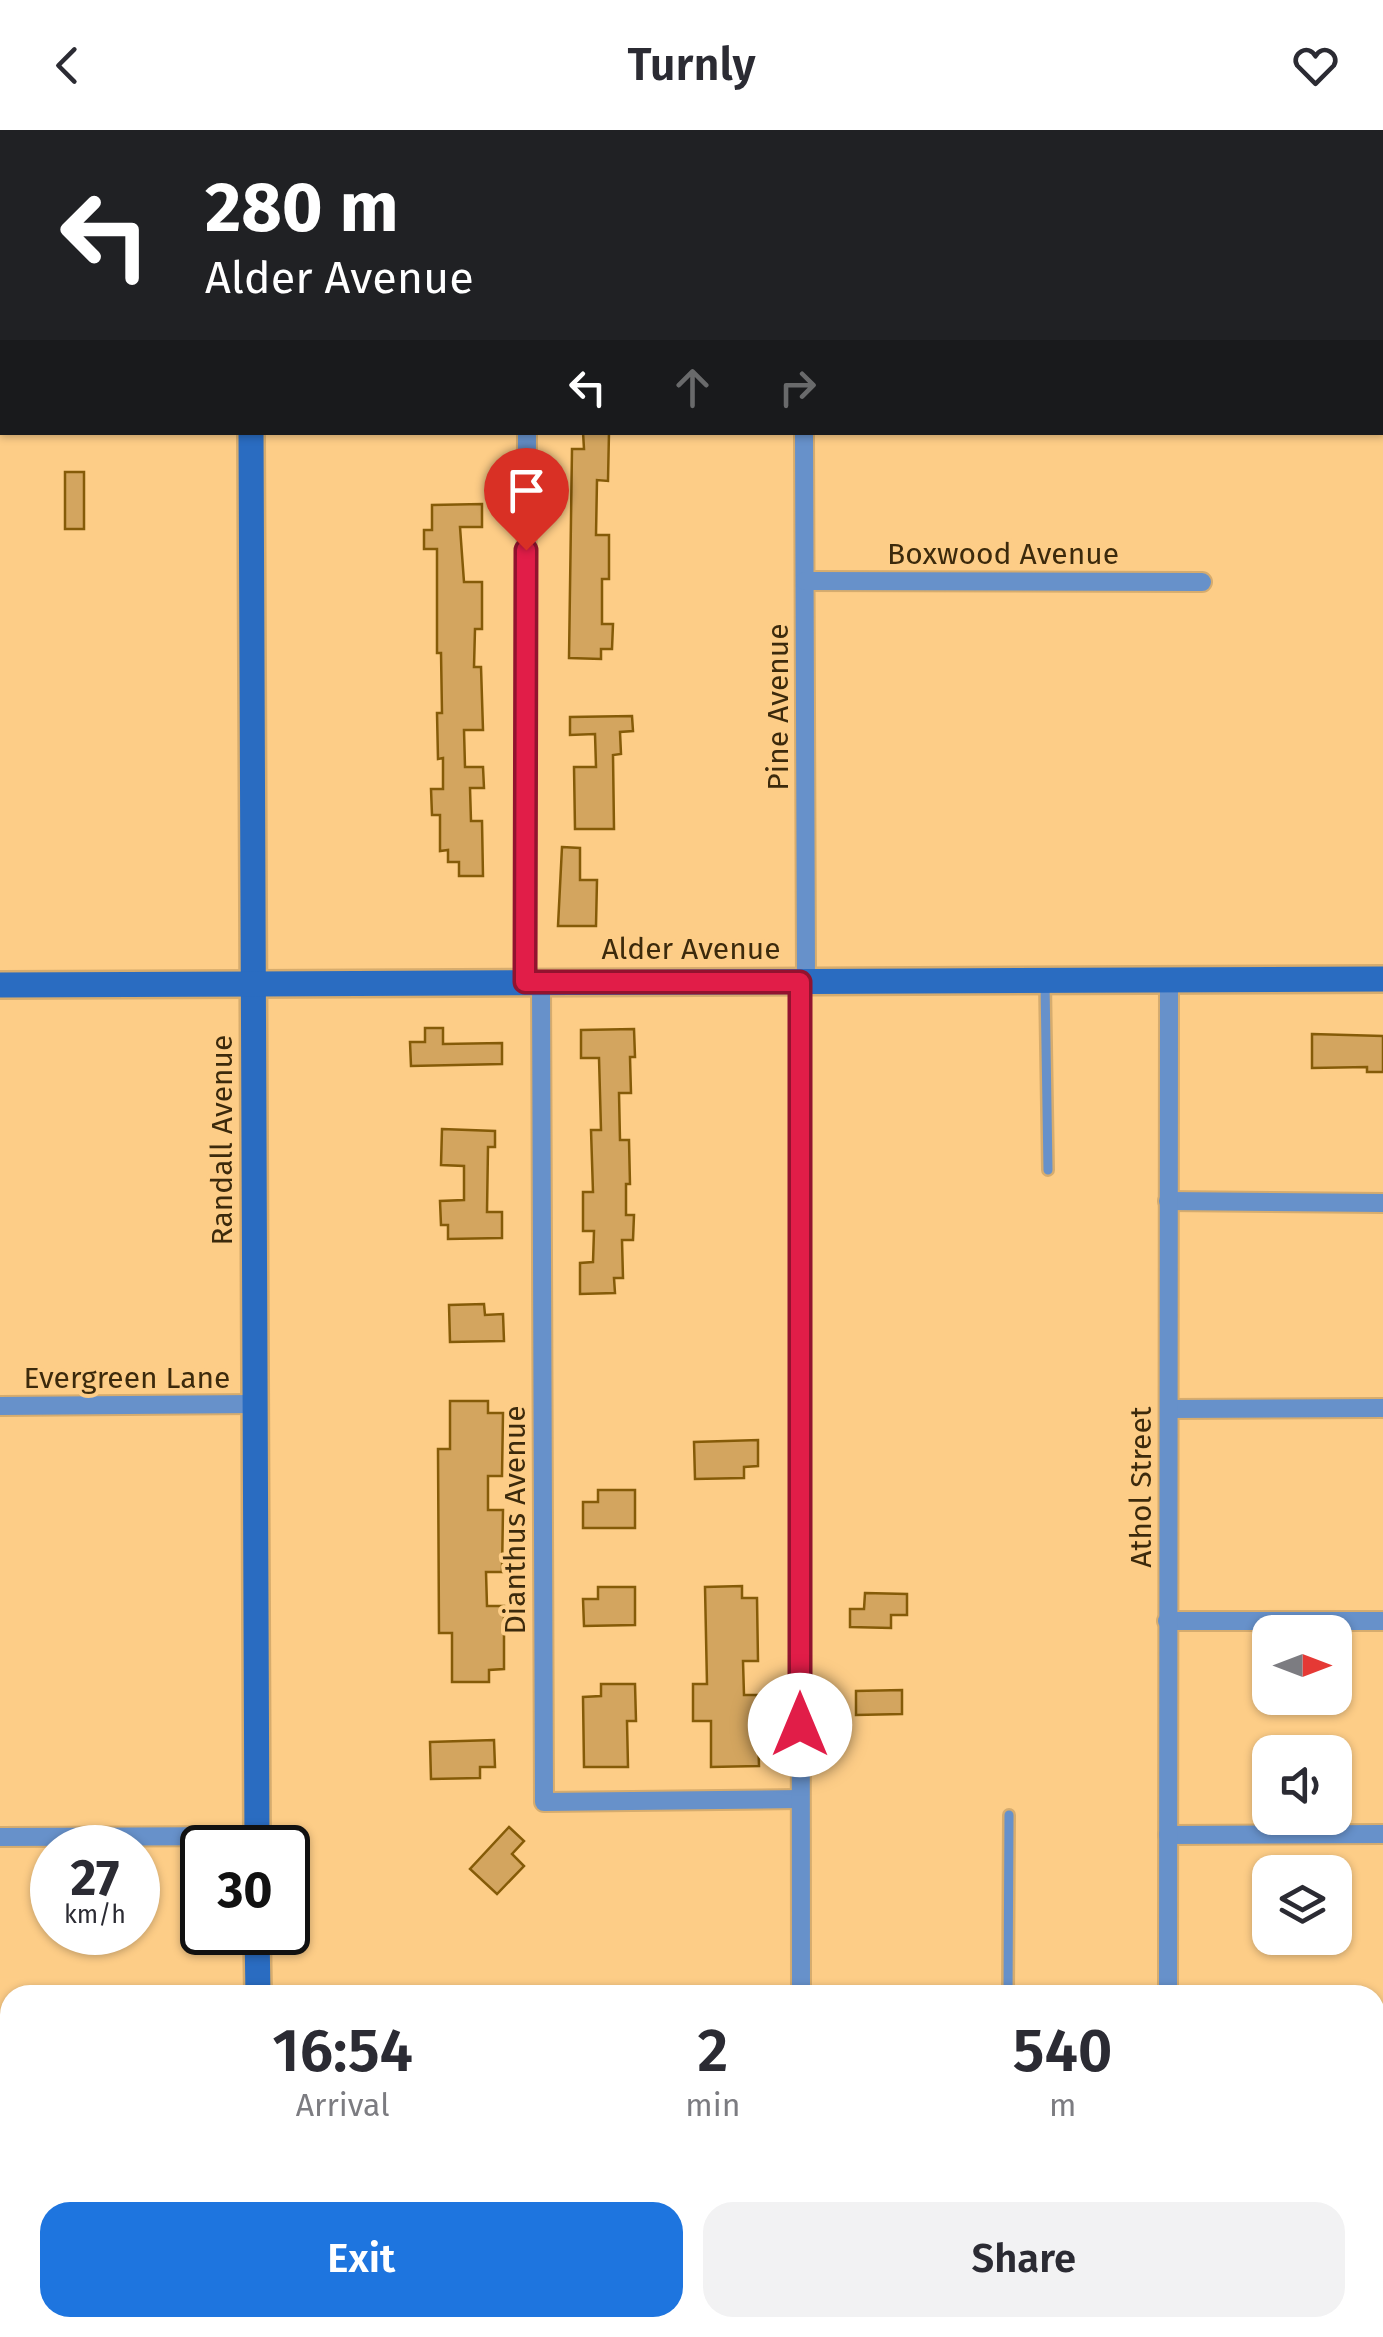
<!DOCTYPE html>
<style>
:root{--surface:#fff;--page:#f2f2f3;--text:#2b2b33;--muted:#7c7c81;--accent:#1e75df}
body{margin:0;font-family:"Fira Sans",sans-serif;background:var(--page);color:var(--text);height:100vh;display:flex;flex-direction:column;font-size:38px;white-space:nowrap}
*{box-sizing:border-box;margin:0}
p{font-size:32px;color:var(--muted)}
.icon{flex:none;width:55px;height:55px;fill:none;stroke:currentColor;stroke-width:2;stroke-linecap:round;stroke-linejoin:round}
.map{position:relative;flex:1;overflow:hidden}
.sheet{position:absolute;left:0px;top:1855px;width:1385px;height:352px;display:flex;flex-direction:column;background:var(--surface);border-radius:30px 30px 0 0;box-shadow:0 2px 8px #0004}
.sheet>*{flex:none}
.guide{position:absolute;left:0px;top:0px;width:1385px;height:305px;box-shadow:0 2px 8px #0004;background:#202124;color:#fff;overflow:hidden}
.needle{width:65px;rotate:90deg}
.buttons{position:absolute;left:1252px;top:1485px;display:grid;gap:20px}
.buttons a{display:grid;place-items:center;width:100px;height:100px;border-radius:20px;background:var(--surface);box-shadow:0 2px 8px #0004;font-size:50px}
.speed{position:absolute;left:30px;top:1695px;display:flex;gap:20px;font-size:50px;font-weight:700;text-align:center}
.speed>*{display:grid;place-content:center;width:130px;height:130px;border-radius:50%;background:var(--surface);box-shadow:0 2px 8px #0004;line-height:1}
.speed small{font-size:25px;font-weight:400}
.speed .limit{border:5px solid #111;border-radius:15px;background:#fff;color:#111}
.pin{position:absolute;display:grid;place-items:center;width:85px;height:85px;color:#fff;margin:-102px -42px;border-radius:50% 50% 50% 0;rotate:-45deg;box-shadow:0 0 10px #0007}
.pin .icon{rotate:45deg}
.me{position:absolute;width:110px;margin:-55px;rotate:0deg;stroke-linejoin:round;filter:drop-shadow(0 0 8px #0008)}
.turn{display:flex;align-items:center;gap:35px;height:210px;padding:0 40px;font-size:45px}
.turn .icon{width:130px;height:130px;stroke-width:2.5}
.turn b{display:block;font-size:70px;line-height:85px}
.lanes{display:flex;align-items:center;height:95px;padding:0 40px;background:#0003;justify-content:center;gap:50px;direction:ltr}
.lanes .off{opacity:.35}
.eta{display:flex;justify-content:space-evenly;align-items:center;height:170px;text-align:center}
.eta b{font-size:60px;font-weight:600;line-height:70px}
.action{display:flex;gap:20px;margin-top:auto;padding:20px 40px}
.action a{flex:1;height:115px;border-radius:30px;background:var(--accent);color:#fff;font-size:40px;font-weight:600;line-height:115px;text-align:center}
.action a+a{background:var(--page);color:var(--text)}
header{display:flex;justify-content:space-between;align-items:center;height:130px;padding:0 40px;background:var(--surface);font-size:45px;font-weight:600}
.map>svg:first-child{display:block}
</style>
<header><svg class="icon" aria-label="back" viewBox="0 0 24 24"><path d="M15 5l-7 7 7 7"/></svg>Turnly<svg class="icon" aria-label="heart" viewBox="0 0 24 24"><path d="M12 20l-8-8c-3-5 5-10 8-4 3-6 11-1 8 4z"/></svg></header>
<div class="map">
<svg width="1383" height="2207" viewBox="0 0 1383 2207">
<rect width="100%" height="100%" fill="#fdcd87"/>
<g fill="#d3a55f" stroke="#855b08" stroke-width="2.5">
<path d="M583 302H609L608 351 597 350 596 405H609V449H602V494H613L612 519H601V529L569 528 572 319H584Z"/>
<rect x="65" y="342" width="19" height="57"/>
<path d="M482 374V397H460L464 452H482V499H475L474 537H481L483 600H464L465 637H483L484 658H470L471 691H482L483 746H459V732H448V720L440 721V685H432L431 659H443V628L438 629 437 583H442L441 523H437V419H424V400H432V375Z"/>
<path d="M632 586 633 601 620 602 621 624 613 625 614 699H575L574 637H596L595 604 570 605V587Z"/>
<path d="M562 717 580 718V750H597L596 796H558Z"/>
<path d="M425 898H443V914L502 913V934L411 936 410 912H425Z"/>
<path d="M634 899 635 927H630L631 963H619L620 1010H629L630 1054H626V1085H634L633 1110H622L623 1148H614L615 1163 580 1164V1133L593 1132 594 1101H583V1062H593L591 1000H601L599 928H581V900Z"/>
<path d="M1312 904 1383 906V942H1367V937L1312 938Z"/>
<path d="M442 999 495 1001V1017H488L487 1082H502V1108L448 1109V1095H441L440 1071 464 1070V1036L441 1035Z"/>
<path d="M484 1174 485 1185 503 1184 504 1211 450 1212 449 1175Z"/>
<path d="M450 1271H488V1283H503L502 1346H488V1380H503L502 1442H486L487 1476H504V1539L489 1540V1552H452V1503H439L438 1319H450Z"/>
<path d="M758 1310V1336L744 1337V1348L695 1349 694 1312Z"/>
<path d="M598 1360H635V1398H583V1372H598Z"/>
<path d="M742 1456V1468H757L758 1531H743L744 1565H757L759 1636 711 1637V1591H693V1554H707L705 1457Z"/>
<path d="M598 1457H635V1495L584 1496 583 1469H598Z"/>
<path d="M865 1463 907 1464V1485H891V1498L850 1497V1479H864Z"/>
<path d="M601 1554H635L636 1591H627L628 1637H584L583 1567 601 1566Z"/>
<path d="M902 1560V1584L856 1585V1561Z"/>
<path d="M494 1610 495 1637H480V1648L431 1649 430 1612Z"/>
<path d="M509 1697 524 1711 512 1724 524 1736 497 1764 470 1739Z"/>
</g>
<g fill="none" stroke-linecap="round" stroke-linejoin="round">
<defs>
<g id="lane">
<path d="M0 84H2"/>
<path d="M1045 853 1048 1040"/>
<path d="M1008 1865 1009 1685"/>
</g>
<g id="street">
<path d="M803 0V2"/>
<path d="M1382 182H1383"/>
<path d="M0 214H2"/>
<path d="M804 302 806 852"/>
<path d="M805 451 1202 452"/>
<path d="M525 852 527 302"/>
<path d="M541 852 544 1672 800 1669"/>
<path d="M800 852 801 1865"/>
<path d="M1168 1071 1383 1073"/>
<path d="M0 1276 254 1274"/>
<path d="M1169 1279 1383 1278"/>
<path d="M1167 1491H1383"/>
<path d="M1168 1705 1383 1704"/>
<path d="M0 1707 257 1706"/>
<path d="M1168 1865 1169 850"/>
<path d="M1375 1915H1383"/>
<path d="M0 2078H10"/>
<path d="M807 2207V2198"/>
</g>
<g id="secondary">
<path d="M251 2V0"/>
<path d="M251 302 257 1718"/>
<path d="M0 855 1383 849"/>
<path d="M257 1802 258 1865"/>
<path d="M257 2207V2198"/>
</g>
</defs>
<use href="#lane" stroke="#d6ac6e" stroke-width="14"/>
<use href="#street" stroke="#d6ac6e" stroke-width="22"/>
<use href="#secondary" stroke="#d6ac6e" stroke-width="30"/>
<use href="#lane" stroke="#6791ca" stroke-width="9"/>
<use href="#street" stroke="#6791ca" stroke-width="18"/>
<use href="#secondary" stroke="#2a6cc1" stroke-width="25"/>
</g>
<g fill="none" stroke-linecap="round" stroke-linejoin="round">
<defs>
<path id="route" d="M526 420 525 852H800V1595"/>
</defs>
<use href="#route" stroke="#92132f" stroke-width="25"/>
<use href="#route" stroke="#e11d48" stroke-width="18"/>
</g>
<g text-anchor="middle" stroke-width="8" stroke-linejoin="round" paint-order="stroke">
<g font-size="30" fill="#3c2a0c" stroke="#fdcd87">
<text x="1003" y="434">Boxwood Avenue</text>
<text transform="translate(778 577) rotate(-90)" y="10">Pine Avenue</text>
<text x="691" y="829">Alder Avenue</text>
<text transform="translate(222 1010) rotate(-90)" y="10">Randall Avenue</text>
<text x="127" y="1258">Evergreen Lane</text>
<text transform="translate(1141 1357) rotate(-90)" y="10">Athol Street</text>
<text transform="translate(515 1390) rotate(-90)" y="10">Dianthus Avenue</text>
</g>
</g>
</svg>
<div class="buttons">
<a><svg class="needle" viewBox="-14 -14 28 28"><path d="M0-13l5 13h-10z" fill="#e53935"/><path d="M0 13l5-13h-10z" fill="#7c7c81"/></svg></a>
<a><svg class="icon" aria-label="sound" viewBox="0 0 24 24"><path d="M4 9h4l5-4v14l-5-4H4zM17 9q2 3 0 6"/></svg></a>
<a><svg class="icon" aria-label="layers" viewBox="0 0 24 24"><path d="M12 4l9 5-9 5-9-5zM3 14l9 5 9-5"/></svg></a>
</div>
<div class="speed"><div>27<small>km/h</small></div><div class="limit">30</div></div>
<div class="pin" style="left:526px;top:420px;background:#d93025"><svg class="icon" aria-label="arrive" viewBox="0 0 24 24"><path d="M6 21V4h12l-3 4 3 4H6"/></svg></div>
<svg class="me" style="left:800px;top:1595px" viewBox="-20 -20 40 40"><circle r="19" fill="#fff"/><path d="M0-13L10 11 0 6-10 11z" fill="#e11d48"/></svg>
<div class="guide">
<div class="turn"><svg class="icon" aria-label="left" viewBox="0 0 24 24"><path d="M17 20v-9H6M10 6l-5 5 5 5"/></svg><div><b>280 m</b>Alder Avenue</div></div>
<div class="lanes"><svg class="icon" aria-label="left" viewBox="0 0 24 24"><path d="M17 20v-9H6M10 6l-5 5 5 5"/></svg><svg class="icon off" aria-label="ahead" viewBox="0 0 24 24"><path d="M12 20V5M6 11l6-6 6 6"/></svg><svg class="icon off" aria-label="right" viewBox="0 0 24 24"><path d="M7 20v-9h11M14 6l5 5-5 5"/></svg></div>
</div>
<section class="sheet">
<div class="eta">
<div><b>16:54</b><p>Arrival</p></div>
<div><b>2</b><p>min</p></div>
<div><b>540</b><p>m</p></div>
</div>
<div class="action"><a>Exit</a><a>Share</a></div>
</section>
</div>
